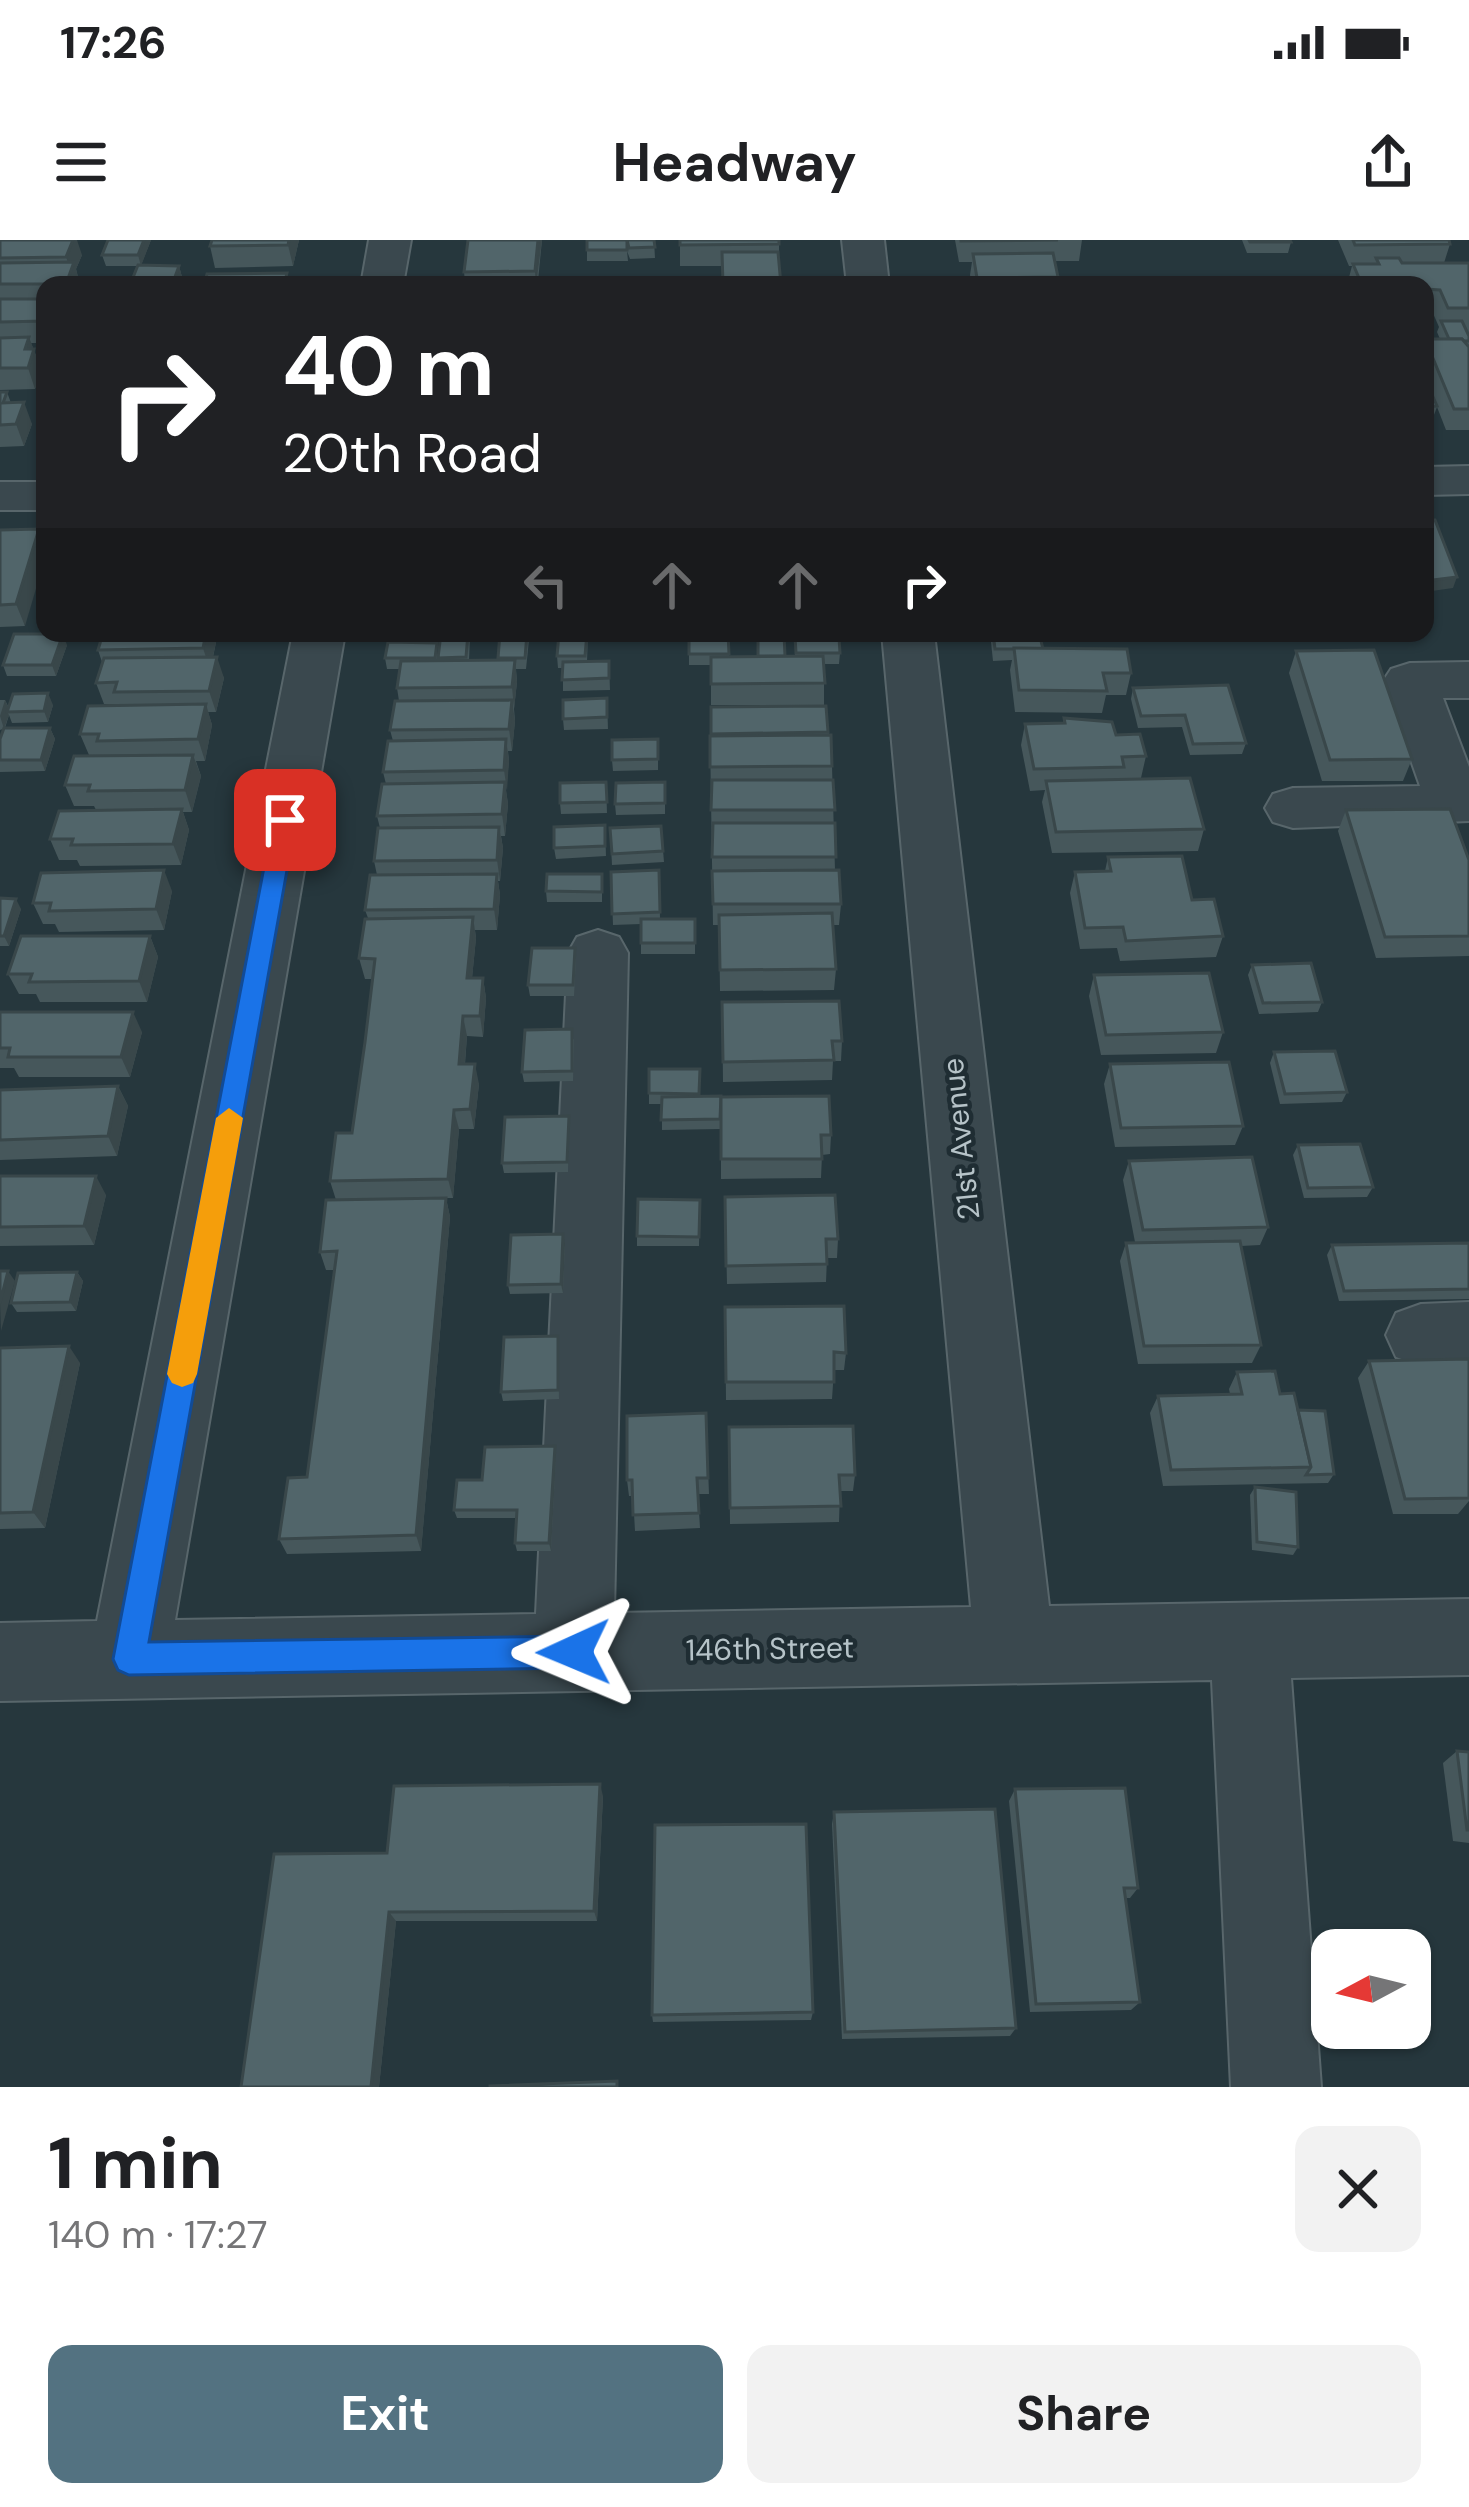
<!DOCTYPE html>
<meta charset="utf-8">
<style>
:root{--surface:#fff;--page:#f2f2f2;--text:#202124;--muted:#757577;--accent:#537281}
body{margin:0;font-family:"DM Sans",sans-serif;background:var(--page);color:var(--text);height:100vh;display:flex;flex-direction:column;font-size:45px;white-space:nowrap}
*{box-sizing:border-box;margin:0}
p{font-size:39px;color:var(--muted)}
.icon{flex:none;width:66px;height:66px;fill:none;stroke:currentColor;stroke-width:2;stroke-linecap:round;stroke-linejoin:round}
.map{position:relative;height:1847px;overflow:hidden}
.details{display:flex;flex-direction:column;background:var(--surface);flex:1}
.details>*{flex:none}
.guide{position:absolute;left:36px;top:36px;width:1398px;height:366px;border-radius:24px;box-shadow:0 3px 9px #0004;background:#202124;color:#fff;overflow:hidden}
.needle{width:78px;rotate:263deg}
.tools{position:absolute;left:1311px;top:1689px;display:grid;gap:24px}
.tools a{display:grid;place-items:center;width:120px;height:120px;border-radius:24px;background:var(--surface);box-shadow:0 3px 9px #0004;font-size:60px}
.pin{position:absolute;display:grid;place-items:center;width:102px;height:102px;color:#fff;margin:-51px;border-radius:24px;box-shadow:0 6px 18px #0006}
.me{position:absolute;width:132px;margin:-66px;rotate:269deg;stroke-linejoin:round;filter:drop-shadow(0 0 9px #0008)}
.turn{display:flex;align-items:center;gap:42px;height:252px;padding:0 48px;font-size:54px}
.turn .icon{width:156px;height:156px;stroke-width:2.5}
.turn b{display:block;font-size:84px;line-height:102px}
.lanes{display:flex;align-items:center;height:114px;padding:0 48px;background:#0003;justify-content:center;gap:60px;direction:ltr}
.lanes .off{opacity:.35}
.round{display:grid;place-items:center;flex:none;width:126px;height:126px;border-radius:24px;background:var(--page)}
.headline{display:flex;align-items:center;justify-content:space-between;height:204px;padding:0 48px}
h1{font-size:72px;font-weight:700;line-height:90px}
.cta{display:flex;gap:24px;margin-top:auto;padding:24px 48px}
.cta a{flex:1;height:138px;border-radius:24px;background:var(--accent);color:#fff;font-size:48px;font-weight:700;line-height:138px;text-align:center}
.cta a+a{background:var(--page);color:var(--text)}
.status{display:flex;justify-content:space-between;align-items:center;height:84px;padding:0 60px;background:var(--surface);direction:ltr}
.status svg{height:33px;fill:currentColor}
header{display:flex;justify-content:space-between;align-items:center;height:156px;padding:0 48px;background:var(--surface);font-size:54px;font-weight:700}
.map>svg:first-child{display:block}
</style>
<div class="status"><b>17:26</b><svg viewBox="0 0 49 12"><path d="M0 12V9h3v3zM5 12V6h3v6zM10 12V3h3v9zM15 12V0h3v12zM26 1h20v11H26zM47 4h2v5h-2z"/></svg></div>
<header><svg class="icon" aria-label="menu" viewBox="0 0 24 24"><path d="M4 6h16M4 12h16M4 18h16"/></svg>Headway<svg class="icon" aria-label="share" viewBox="0 0 24 24"><path d="M12 15V3M7 8l5-5 5 5M5 13v7h14v-7"/></svg></header>
<div class="map">
<svg width="1469" height="1847" viewBox="0 0 1469 1847">
<rect width="100%" height="100%" fill="#26373d"/>
<g fill="none" stroke-linecap="round" stroke-linejoin="round">
<defs>
<g id="minor">
<path d="M369 0H411L403 45H361Z"/>
<path d="M842 0H884L889 45H847Z"/>
<path d="M1469 226V254L1425 255V227Z"/>
<rect x="0" y="242" width="45" height="28"/>
<path d="M293 393H345L175 1380 536 1374 568 713 577 697 598 690 619 697 628 713 614 1373 971 1367 882 393H934L1049 1366 1469 1359V1435L1291 1438 1321 1847H1231L1212 1440 0 1461V1383L97 1381Z"/>
<path d="M1469 422V458H1443L1469 527V581L1293 588 1273 582 1265 568 1273 554 1293 548 1420 546 1383 441 1391 429 1410 423Z"/>
<path d="M1469 1062V1124L1421 1126 1396 1117 1386 1095 1396 1073 1421 1064Z"/>
</g>
</defs>
<use href="#minor" stroke="#58666b" stroke-width="4"/>
<use href="#minor" fill="#3a484e" fill-rule="evenodd"/>
</g>
<g fill="#46575b">
<path d="M0 0 82 15 76 29 80 45H45V103H31L42 131 35 149 0 150Z"/>
<path d="M108 0H151L141 25 179 26 182 37 138 26H106L102 15Z"/>
<path d="M212 0H299L293 26 215 28 210 6Z"/>
<path d="M468 0H542L538 41 465 42 464 32Z"/>
<path d="M587 0H654L655 18 630 19 627 11 628 21H587Z"/>
<path d="M680 0H779V17L722 26H680Z"/>
<path d="M955 0H1082L1079 21H1055L1058 37 1057 45H972L970 35 972 22H959Z"/>
<path d="M1242 0H1290L1291 2 1288 13H1247Z"/>
<path d="M1338 0H1449L1450 4 1444 23H1469V190H1446L1437 167 1429 188H1425V100L1440 99 1437 92 1439 87 1432 71H1425V45H1347L1352 26H1349Z"/>
<path d="M0 152H7L11 163 32 184 24 206 0 207Z"/>
<path d="M0 290 25 386 0 387Z"/>
<path d="M218 393 213 417 224 438 216 472H208L212 485 205 521H196L201 536 192 572H183L189 590 181 625 80 626 77 620H59L50 599 96 570 94 566H74L65 545 89 515 80 494 119 465 104 464 96 443 102 422 98 410Z"/>
<path d="M500 393 529 400 526 429H516L517 442 514 469 515 481 512 511H508L509 521 506 551 508 564 505 596H501L503 608 500 641H498L500 655 497 690H475L476 698 472 738H483L486 758 483 797 467 796 465 824 479 844 474 889H459L453 958H446L450 977 421 1311 287 1314 279 1299 307 1237 334 1030H326L320 1012 336 960 330 941 352 893 373 739H365L359 718 368 678 365 670 377 635 374 621 380 588 377 576 386 544 383 532 393 501 390 490 399 461 397 448 399 429H387L385 418 439 414 470 399 469 420H498Z"/>
<path d="M588 393 587 422 609 421 610 450 563 451V428H558L557 416Z"/>
<path d="M689 393H728L729 417 795 416V397L840 413 839 424H824V465H711V425H689Z"/>
<path d="M990 393 1131 433 1126 455H1106L1102 473 1015 472 1010 430 1012 420 993 421Z"/>
<path d="M67 405 56 436H7L3 425Z"/>
<path d="M1296 411 1412 519 1403 541H1322L1289 433Z"/>
<path d="M1133 448 1246 503 1242 514 1190 515 1182 487 1138 488 1131 459Z"/>
<path d="M607 458 608 489 564 490 563 479Z"/>
<path d="M0 460H5L9 468 53 465 48 482 12 483 9 475 5 488H50L55 499 45 531 0 532V499L3 489 0 490Z"/>
<path d="M826 466 832 526 835 630 841 664 839 685H833L836 729 834 750 720 751 719 685H713L710 496H711V467Z"/>
<path d="M1064 478 1116 495 1146 516 1141 538 1121 540 1204 589 1198 611 1052 613 1042 562 1045 550 1030 551 1021 505 1025 484 1063 483Z"/>
<path d="M658 499V530L613 531 612 520Z"/>
<path d="M606 542 607 573 561 574 560 563Z"/>
<path d="M665 542V574L616 575 615 564Z"/>
<path d="M1346 570 1469 620V716L1376 718 1338 591Z"/>
<path d="M605 585 606 616 556 619 554 608Z"/>
<path d="M661 586 664 622 612 625 610 588Z"/>
<path d="M1108 617 1192 660 1223 696 1216 717 1120 721 1117 708 1080 709 1070 653 1075 632 1105 631Z"/>
<path d="M659 630 660 679H695V714H641V684L613 685 611 632Z"/>
<path d="M602 634V662H547L546 651Z"/>
<path d="M172 651 164 690 59 692 55 684H43L33 663Z"/>
<path d="M0 658 21 669 9 706H0Z"/>
<path d="M150 696 158 717 147 762H40L36 754H19L8 734Z"/>
<path d="M576 718 574 756H530L528 745Z"/>
<path d="M1252 725 1322 762 1318 772 1259 774 1248 735Z"/>
<path d="M1094 735 1223 792 1216 813 1101 815 1089 756Z"/>
<path d="M722 762 842 801 841 821H833L832 840 723 842Z"/>
<path d="M142 792 130 837H19L14 828H0V808Z"/>
<path d="M574 799 573 841 524 842 522 832Z"/>
<path d="M1274 812 1347 852 1342 862 1280 864 1270 823Z"/>
<path d="M1110 824 1243 886 1235 905 1115 907 1104 844Z"/>
<path d="M649 829H700L699 857 831 895 830 914 822 915 821 938 721 939V883V889L662 890V864H649Z"/>
<path d="M118 846 128 866 117 916 0 920V850Z"/>
<path d="M569 876 568 932 504 933 502 923Z"/>
<path d="M1298 905 1373 947 1367 957 1304 958 1293 915Z"/>
<path d="M1129 921 1268 987 1260 1005 1241 1006 1261 1105 1252 1123 1138 1124 1120 1021 1126 1003 1135 1002 1123 940Z"/>
<path d="M0 936 106 955 94 1005 0 1006Z"/>
<path d="M725 957 838 999 837 1018H827L826 1042 727 1044Z"/>
<path d="M700 960 699 1006H637V996Z"/>
<path d="M1469 1003V1059L1339 1061 1327 1015 1332 1005Z"/>
<path d="M565 1004 563 1053 510 1054 508 1045Z"/>
<path d="M77 1032 83 1041 76 1071 17 1072 11 1063Z"/>
<path d="M725 1067 846 1113 844 1130H834L832 1159 726 1160Z"/>
<path d="M558 1096 559 1159 503 1161 501 1152Z"/>
<path d="M0 1108 80 1123 45 1288 0 1289Z"/>
<path d="M1469 1119V1261L1458 1274H1393L1358 1138 1369 1121Z"/>
<path d="M1237 1132 1280 1154 1298 1170 1334 1234 1328 1243 1163 1246 1150 1173 1158 1156 1230 1154 1229 1149Z"/>
<path d="M706 1173 709 1254H698L700 1288 635 1291 633 1256H629L627 1240Z"/>
<path d="M729 1187 855 1235 853 1251H840L839 1282 730 1284Z"/>
<path d="M555 1206 556 1215 551 1311H517L515 1303 517 1278H457L454 1270 482 1240Z"/>
<path d="M1255 1247 1298 1307 1293 1315 1252 1310 1250 1255Z"/>
<path d="M1457 1511 1469 1512V1603L1453 1601 1443 1523Z"/>
<path d="M1015 1549 1138 1648 1130 1658H1125L1140 1762 1131 1770 1030 1772 1009 1561Z"/>
<path d="M603 1556 597 1681H396L379 1847H241L387 1613Z"/>
<path d="M834 1572 1016 1788 1010 1796 842 1799 832 1584Z"/>
<path d="M813 1772 811 1780 653 1782 652 1775Z"/>
</g>
<g fill="#39474a">
<path d="M73 0H77L82 15 76 29 80 45 66 44 71 31 66 17Z"/>
<path d="M144 0H151L141 26 138 15Z"/>
<path d="M289 0H299L293 26 288 5Z"/>
<path d="M538 0H542L536 45 535 31Z"/>
<path d="M179 26 182 37 179 45H172Z"/>
<path d="M29 97 42 131 35 149 28 128 25 109Z"/>
<path d="M24 162 32 184 24 206 16 184Z"/>
<path d="M39 289 45 305V318L25 386 16 364Z"/>
<path d="M1457 337 1453 348 1425 352V341Z"/>
<path d="M206 393H218L210 430 203 408Z"/>
<path d="M63 394 67 405 56 436 52 425Z"/>
<path d="M217 417 224 438 216 472 209 451Z"/>
<path d="M515 420 517 442 514 469 512 447Z"/>
<path d="M48 453 53 465 48 482 44 471Z"/>
<path d="M5 460 10 472H7L9 475 4 489 0 476Z"/>
<path d="M512 460 515 481 512 511 509 489Z"/>
<path d="M206 464 212 485 205 521 198 499Z"/>
<path d="M50 488 55 499 45 531 41 520Z"/>
<path d="M506 499 509 521 507 551 504 530Z"/>
<path d="M193 515 201 536 192 572 185 550Z"/>
<path d="M505 542 508 564 505 596 502 574Z"/>
<path d="M182 569 189 590 181 625 173 604Z"/>
<path d="M499 587 503 608 500 641 497 620Z"/>
<path d="M164 630 172 651 164 690 156 669Z"/>
<path d="M497 634 500 655 497 690 494 669Z"/>
<path d="M16 659 21 669 9 706 4 696Z"/>
<path d="M473 677 476 698 470 759 467 738Z"/>
<path d="M150 696 158 717 147 762 139 741Z"/>
<path d="M483 738 486 758 483 797 480 776Z"/>
<path d="M133 772 142 792 130 837 121 817Z"/>
<path d="M463 776 467 796 463 844 459 824Z"/>
<path d="M475 824 479 844 474 889 470 869Z"/>
<path d="M118 846 128 866 117 916 108 896Z"/>
<path d="M454 870 459 889 453 958 448 939Z"/>
<path d="M96 936 106 955 94 1005 84 986Z"/>
<path d="M446 958 450 977 421 1311 416 1295Z"/>
<path d="M563 994 565 1004 563 1053 561 1044Z"/>
<path d="M8 1031 15 1041 1 1091 0 1063Z"/>
<path d="M77 1032 83 1041 76 1071 70 1062Z"/>
<path d="M69 1106 80 1123 45 1288 33 1272Z"/>
<path d="M555 1206 556 1215 551 1311 549 1303Z"/>
<path d="M600 1544 603 1556 597 1681 594 1671Z"/>
<path d="M389 1672 396 1681 379 1847H371Z"/>
</g>
<g fill="#51656a" stroke="#39474a" stroke-width="3">
<path d="M0 0H73L66 17 0 18Z"/>
<path d="M108 0H144L138 15H102Z"/>
<path d="M212 0H289L288 5 210 6Z"/>
<path d="M468 0H538L535 31 464 32Z"/>
<rect x="587" y="0" width="40" height="10"/>
<path d="M627 0H654L655 7 629 8Z"/>
<path d="M680 0H779V4L680 5Z"/>
<path d="M961 0H1058L961 1Z"/>
<path d="M1249 0H1290L1291 2H1250Z"/>
<path d="M1353 0H1449L1450 4 1355 5Z"/>
<path d="M722 12H778L781 45H723Z"/>
<path d="M1053 13 1058 37 977 38 973 14Z"/>
<path d="M1376 18H1399L1402 23H1469V68H1448L1440 50 1425 49V45H1362L1353 24H1379Z"/>
<path d="M74 22 66 44H0V23Z"/>
<path d="M138 25 179 26 172 45H130Z"/>
<path d="M287 33 284 45H204L207 34Z"/>
<path d="M569 41V45H458L459 42Z"/>
<path d="M0 59H45V81L0 82Z"/>
<path d="M1441 81H1462L1469 96V101H1464L1462 99H1449Z"/>
<path d="M29 97 25 109H34L28 128H0V98Z"/>
<path d="M1425 99H1462L1469 107V169H1454Z"/>
<path d="M1425 139 1437 166 1425 167Z"/>
<path d="M0 152H7L3 163 24 162 16 184 0 185Z"/>
<path d="M1425 280H1435L1457 337 1425 341Z"/>
<path d="M39 289 16 364 0 365V290Z"/>
<path d="M103 393H206L203 408 98 410Z"/>
<path d="M441 393H468L466 417 438 418Z"/>
<path d="M500 393H527L525 418H498Z"/>
<path d="M559 393H587L585 416H557Z"/>
<path d="M689 393H728L729 414H689Z"/>
<path d="M758 393H784L785 416H758Z"/>
<path d="M993 393H1039L1043 409H995Z"/>
<path d="M14 394H63L52 425H3Z"/>
<path d="M795 397H839L840 413H796Z"/>
<path d="M388 402 437 403 435 418H385Z"/>
<path d="M1014 408 1127 409 1131 433H1103L1107 451 1019 450Z"/>
<path d="M1374 410 1412 519 1330 520 1296 411Z"/>
<path d="M823 416 825 443 711 444V417Z"/>
<path d="M217 417 209 451 114 452 117 442 96 443 104 418Z"/>
<path d="M515 420 512 447 397 448 401 421Z"/>
<path d="M609 421V438L562 440 563 422Z"/>
<path d="M1228 445 1246 503 1193 504 1185 475 1141 476 1133 448Z"/>
<path d="M48 453 44 471 7 472 13 454Z"/>
<path d="M607 458V477L563 479V460Z"/>
<path d="M512 460 509 489 390 490 395 461Z"/>
<path d="M206 464 198 499 97 501 99 494H80L88 466Z"/>
<path d="M826 466 828 492 711 494V467Z"/>
<path d="M1064 478 1112 482 1116 495 1140 494 1146 516 1122 517 1124 527 1034 529 1025 484 1065 483Z"/>
<path d="M4 488H50L41 520H0V499Z"/>
<path d="M831 495 832 526 710 527V496Z"/>
<path d="M506 499 504 530 383 532 388 501Z"/>
<path d="M658 499V519L612 520V500Z"/>
<path d="M193 515 185 550 88 551 90 545H65L74 516Z"/>
<path d="M1190 538 1204 589 1056 592 1046 541Z"/>
<path d="M712 540H833L835 570H711Z"/>
<path d="M505 542 502 574 377 576 382 544Z"/>
<path d="M606 542 607 562 560 563V543Z"/>
<path d="M665 542V563L615 564 616 543Z"/>
<path d="M182 569 173 604 71 605 73 599H50L59 571Z"/>
<path d="M1450 569 1469 620V696L1385 697 1346 570Z"/>
<path d="M713 583H835L836 617H712Z"/>
<path d="M605 585V606L554 608V587Z"/>
<path d="M661 586 663 611 612 614 610 588Z"/>
<path d="M499 587 497 620 374 621 378 588Z"/>
<path d="M1182 616 1192 660 1214 659 1223 696 1126 701 1123 687 1085 688 1075 632 1111 631 1108 617Z"/>
<path d="M164 630 156 669 49 671 51 663H33L41 633Z"/>
<path d="M659 630 660 672 612 674 611 632Z"/>
<path d="M839 630 841 664H713L712 631Z"/>
<path d="M497 634 494 669 365 670 370 635Z"/>
<path d="M547 634H602V652L546 651Z"/>
<path d="M0 658 16 659 4 696H0Z"/>
<path d="M832 673 836 729 720 730 719 675Z"/>
<path d="M473 677 467 738H483L480 776H463L459 824H475L470 869 454 870 448 939 330 941 336 893H352L365 802 375 719 359 718 365 679Z"/>
<rect x="641" y="679" width="54" height="24"/>
<path d="M21 696H150L139 741 29 742 32 734H8Z"/>
<path d="M532 708H575L573 745H528Z"/>
<path d="M1311 723 1322 762 1263 763 1252 725Z"/>
<path d="M1209 733 1223 792 1106 795 1094 735Z"/>
<path d="M839 761 842 801H832L834 820 723 822 722 762Z"/>
<path d="M0 772H133L121 817H8L10 808H0Z"/>
<path d="M572 789V831L522 832 525 790Z"/>
<path d="M1335 811 1347 852 1285 854 1274 812Z"/>
<path d="M1229 822 1243 886 1121 888 1110 824Z"/>
<path d="M649 829H700L699 854 649 853Z"/>
<path d="M118 846 108 896 0 900V850Z"/>
<path d="M721 856 720 879 661 880 662 857Z"/>
<path d="M829 856 831 895H821L822 919H721V857Z"/>
<path d="M569 876 567 922 502 923 505 877Z"/>
<path d="M1360 904 1373 947 1308 948 1298 905Z"/>
<path d="M1252 917 1268 987 1143 990 1129 921Z"/>
<path d="M0 936H96L84 986 0 987Z"/>
<path d="M835 955 838 999H826L827 1024 726 1026 725 957Z"/>
<path d="M446 958 416 1295 279 1299 288 1238 307 1237 337 1011 320 1012 326 960Z"/>
<path d="M638 959 700 960 699 997 637 996Z"/>
<path d="M563 994 561 1044 508 1045 511 995Z"/>
<path d="M1240 1001 1261 1105 1144 1106 1126 1003Z"/>
<path d="M1469 1003V1049L1344 1051 1332 1005Z"/>
<path d="M0 1031H8L0 1063Z"/>
<path d="M77 1032 70 1062 11 1063 18 1033Z"/>
<path d="M844 1066 846 1113 834 1112V1142H726L725 1067Z"/>
<path d="M558 1096V1150L501 1152 504 1097Z"/>
<path d="M69 1106 33 1272 0 1273V1108Z"/>
<path d="M1469 1119V1258L1405 1259 1369 1121Z"/>
<path d="M1275 1131 1280 1154 1294 1153 1311 1227 1171 1230 1158 1156 1242 1154 1237 1132Z"/>
<path d="M1298 1170 1325 1171 1334 1234 1306 1235 1311 1227Z"/>
<path d="M706 1173 708 1238H697L699 1273 633 1275 632 1240H627V1176Z"/>
<path d="M853 1186 855 1235H839L841 1266 730 1268 729 1187Z"/>
<path d="M555 1206 549 1303H515L517 1270H454L457 1240H482L485 1207Z"/>
<path d="M1255 1247 1296 1252 1298 1307 1257 1302Z"/>
<path d="M1457 1511 1469 1512V1590H1467Z"/>
<path d="M600 1544 594 1671 389 1672 371 1847H241L274 1614 387 1613 394 1546Z"/>
<path d="M1125 1548 1138 1648H1124L1140 1762 1036 1764 1015 1549Z"/>
<path d="M995 1569 1016 1788 845 1792 834 1572Z"/>
<path d="M806 1584 813 1772 652 1775 655 1585Z"/>
<path d="M617 1841V1847H490V1846Z"/>
</g>
<path fill="#1a73e8" stroke="#114b97" stroke-width="3" d="M285 571 296 580 149 1402 574 1396 585 1400 590 1412 585 1423 574 1428 129 1435 118 1430 113 1419 273 580Z"/>
<path fill="#f59e0b" d="M229 868 243 878 197 1134 193 1143 182 1147 172 1143 167 1134 216 878Z"/>
<g text-anchor="middle" stroke-width="9" stroke-linejoin="round" paint-order="stroke">
<g font-size="30" fill="#b6c3c8" stroke="#1f2d33">
<text transform="translate(961 899) rotate(-96)" y="10">21st Avenue</text>
<text transform="translate(770 1409) rotate(-1)" y="10">146th Street</text>
</g>
</g>
</svg>
<div class="tools">
<a><svg class="needle" viewBox="-14 -14 28 28"><path d="M0-13l5 13h-10z" fill="#e53935"/><path d="M0 13l5-13h-10z" fill="#757577"/></svg></a>
</div>
<div class="pin" style="left:285px;top:580px;background:#d93025"><svg class="icon" aria-label="arrive" viewBox="0 0 24 24"><path d="M6 21V4h12l-3 4 3 4H6"/></svg></div>
<svg class="me" style="left:574px;top:1412px" viewBox="-20 -20 40 40"><path d="M0-17L14 15 0 8-14 15z" fill="#1a73e8" stroke="#fff" stroke-width="4"/></svg>
<div class="guide">
<div class="turn"><svg class="icon" aria-label="right" viewBox="0 0 24 24"><path d="M7 20v-9h11M14 6l5 5-5 5"/></svg><div><b>40 m</b>20th Road</div></div>
<div class="lanes"><svg class="icon off" aria-label="left" viewBox="0 0 24 24"><path d="M17 20v-9H6M10 6l-5 5 5 5"/></svg><svg class="icon off" aria-label="ahead" viewBox="0 0 24 24"><path d="M12 20V5M6 11l6-6 6 6"/></svg><svg class="icon off" aria-label="ahead" viewBox="0 0 24 24"><path d="M12 20V5M6 11l6-6 6 6"/></svg><svg class="icon" aria-label="right" viewBox="0 0 24 24"><path d="M7 20v-9h11M14 6l5 5-5 5"/></svg></div>
</div>
</div>
<section class="details">
<div class="headline"><div><h1>1 min</h1><p>140 m · 17:27</p></div><a class="round"><svg class="icon" aria-label="close" viewBox="0 0 24 24"><path d="M6 6l12 12M18 6L6 18"/></svg></a></div>
<div class="cta"><a>Exit</a><a>Share</a></div>
</section>
